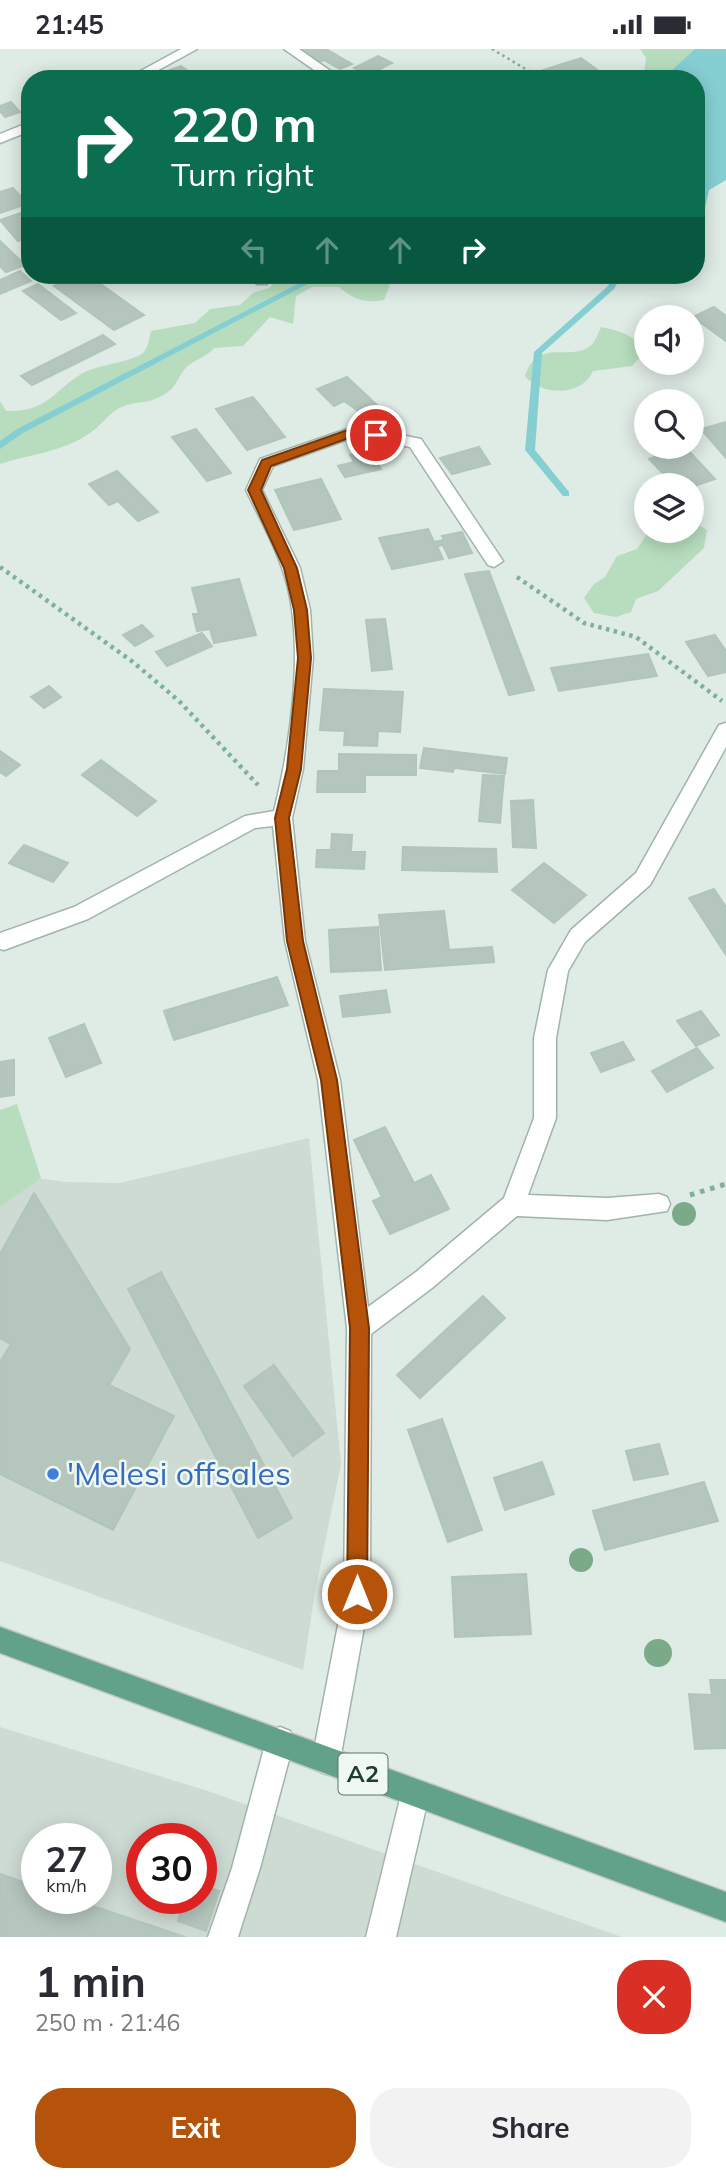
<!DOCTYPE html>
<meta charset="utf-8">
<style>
:root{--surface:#fff;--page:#f2f2f3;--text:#2b2b33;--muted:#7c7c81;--accent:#b45309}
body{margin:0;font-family:Mulish,sans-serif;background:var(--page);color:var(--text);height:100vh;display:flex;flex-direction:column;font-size:26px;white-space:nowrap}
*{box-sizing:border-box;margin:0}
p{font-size:23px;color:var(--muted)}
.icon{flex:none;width:38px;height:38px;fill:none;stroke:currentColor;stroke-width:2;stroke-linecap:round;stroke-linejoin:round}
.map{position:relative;height:1888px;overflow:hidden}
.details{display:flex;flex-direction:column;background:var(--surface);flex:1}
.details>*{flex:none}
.guide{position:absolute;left:21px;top:21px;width:684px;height:214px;border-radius:28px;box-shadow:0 4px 18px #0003;background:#0b6e4f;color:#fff;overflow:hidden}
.tools{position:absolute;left:634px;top:256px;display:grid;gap:14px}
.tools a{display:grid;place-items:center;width:70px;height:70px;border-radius:50%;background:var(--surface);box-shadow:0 4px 18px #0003;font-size:35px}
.speed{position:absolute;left:21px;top:1774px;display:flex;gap:14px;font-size:35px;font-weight:700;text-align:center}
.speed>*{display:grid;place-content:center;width:91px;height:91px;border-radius:50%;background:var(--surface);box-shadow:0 4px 18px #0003;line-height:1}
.speed small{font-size:18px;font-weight:400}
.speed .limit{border:10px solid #d22;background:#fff;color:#111}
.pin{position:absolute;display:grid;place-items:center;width:60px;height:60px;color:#fff;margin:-30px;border:4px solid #fff;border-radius:50%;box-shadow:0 2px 7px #0007}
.me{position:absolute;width:77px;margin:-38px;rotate:0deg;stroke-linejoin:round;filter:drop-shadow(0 0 5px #0008)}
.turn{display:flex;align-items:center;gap:24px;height:147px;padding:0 35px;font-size:32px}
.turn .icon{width:91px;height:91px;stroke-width:2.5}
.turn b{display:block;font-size:49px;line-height:60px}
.lanes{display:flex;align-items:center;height:66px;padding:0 35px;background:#0003;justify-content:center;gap:35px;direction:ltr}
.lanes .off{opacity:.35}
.round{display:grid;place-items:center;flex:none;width:74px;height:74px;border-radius:28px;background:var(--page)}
.head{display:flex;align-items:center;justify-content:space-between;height:119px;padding:0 35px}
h1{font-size:42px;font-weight:700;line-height:52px}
.action{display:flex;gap:14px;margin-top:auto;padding:14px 35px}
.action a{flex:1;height:80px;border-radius:28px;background:var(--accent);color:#fff;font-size:28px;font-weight:700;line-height:80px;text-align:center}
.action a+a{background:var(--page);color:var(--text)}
.status{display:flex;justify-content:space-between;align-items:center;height:49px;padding:0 35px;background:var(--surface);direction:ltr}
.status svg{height:19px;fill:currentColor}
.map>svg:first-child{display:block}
</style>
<div class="status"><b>21:45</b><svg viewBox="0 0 49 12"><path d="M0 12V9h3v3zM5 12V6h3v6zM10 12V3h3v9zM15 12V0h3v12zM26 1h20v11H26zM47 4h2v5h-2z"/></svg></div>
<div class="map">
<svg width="726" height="1888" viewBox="0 0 726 1888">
<rect width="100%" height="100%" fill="#dfebe5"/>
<g fill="#cedbd3" fill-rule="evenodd">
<path d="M309 1089 341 1415 315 1543 303 1621 0 1512V1124L66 1133 120 1134Z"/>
<path d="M0 1678 208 1742 622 1888H0ZM37 1790H96V1850H37ZM142 1790H201V1850H142Z"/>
</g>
<g fill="#b7ddbe">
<path d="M640 0H695L696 2 672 21 671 30H650L644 24 646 9Z"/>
<path d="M273 226H373L390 235 384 251C365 255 353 250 339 238H312L296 247 293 275 270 268 243 297 214 299C206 308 201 308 192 314 175 324 182 340 155 350 146 354 134 353 124 357 111 361 102 376 90 384 63 403 31 405 0 415V352L6 362C50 364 56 337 87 322 104 315 124 314 140 306 148 302 149 290 151 282L195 274 210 260 240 256 253 244 271 238Z"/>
<path d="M601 278C619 282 639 286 643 305L632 317 593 322C582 348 541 347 525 327 539 285 574 317 594 293 597 289 599 282 601 278Z"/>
<path d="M691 471 707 481 704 499 658 542 636 550 631 563 616 568 594 564 584 549 594 535 605 528 617 507 637 500 650 481H691Z"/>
<path d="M17 1055 41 1129 0 1158V1061Z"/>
</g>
<path fill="#85cfd3" d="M695 0H726V131L709 141 704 163 697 167 696 30H671L672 21Z"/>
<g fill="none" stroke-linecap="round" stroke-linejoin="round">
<g fill="#85cfd3" fill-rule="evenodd">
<path d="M315 226H325L23 384 0 400V392L17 380Z"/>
<path d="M614 226H622L614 240 542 304 535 401 569 443V447H563L525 401 534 303 608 237Z"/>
</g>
</g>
<g fill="#b5c6bd" stroke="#b2c5bb" stroke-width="2">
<path d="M298 0H326L352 15 340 20 324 11 319 13Z"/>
<path d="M378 7 392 14 368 26 354 19Z"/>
<path d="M581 9 604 26 592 30H555L543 21Z"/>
<path d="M181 17 199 30H173L164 23Z"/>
<path d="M11 53 20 63 5 68 0 62V57Z"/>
<path d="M13 139 27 155 0 164V143Z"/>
<path d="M30 161V188L18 192 0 171Z"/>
<path d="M0 192 25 216 6 223 0 217Z"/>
<path d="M20 222 31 232 0 245V231Z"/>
<path d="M77 226H88L144 266 114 281 54 237Z"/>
<path d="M38 235 76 264 61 271 23 242Z"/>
<path d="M714 258 726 267V292L693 268Z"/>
<path d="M103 286 115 295 32 336 21 327Z"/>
<path d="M347 328 380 359 364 366 344 352 334 357 317 340Z"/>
<path d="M253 348 285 388 247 401 216 360Z"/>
<path d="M726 373V409L701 380Z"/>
<path d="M196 380 231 424 207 432 172 388Z"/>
<path d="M479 398 490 415 452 425 440 409Z"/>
<path d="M685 398 715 430 691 438V436H674L649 410Z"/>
<path d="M370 401 381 420 345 428 338 417 354 413 350 406Z"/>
<path d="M117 422 158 463 138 472 118 452 109 456 89 435Z"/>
<path d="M321 430 341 470 294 481 275 441Z"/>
<path d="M428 480 434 493 444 491 442 487 462 483 472 504 449 509 443 496 437 497 443 510 392 520 379 489Z"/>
<path d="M489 522 534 641 509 646 465 525Z"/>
<path d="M239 530 256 586 214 594 210 580 197 582 193 565H199L192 539Z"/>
<path d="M385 570 392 620 372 622 366 571Z"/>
<path d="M142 576 153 587 135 597 123 586Z"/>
<path d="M202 584 212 597 167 617 156 603Z"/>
<path d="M715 586 726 602V623L708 627 686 593Z"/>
<path d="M648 605 657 627 559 642 551 619Z"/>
<path d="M49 637 61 648 44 659 31 648Z"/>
<path d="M324 640 403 643 400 683 378 682 377 697 344 696 345 682 320 681Z"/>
<path d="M424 699 507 709 505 725 454 719 453 723 420 719Z"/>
<path d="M0 702 20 716 6 727 0 723Z"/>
<path d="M339 705 416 706V726H365V743H317L318 722H339Z"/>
<path d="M101 711 156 752 137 767 82 726Z"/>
<path d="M483 726 504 727 500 774 479 772Z"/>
<path d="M533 751 536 799 513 798 511 752Z"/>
<path d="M332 785 352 786 351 803H365L364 820 316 818 317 801H331Z"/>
<path d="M24 796 68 814 53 833 9 814Z"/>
<path d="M403 798 496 800 497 823 402 821Z"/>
<path d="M544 814 586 846 554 874 512 841Z"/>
<path d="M714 840 726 858V906L689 849Z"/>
<path d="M444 862 449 901 492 898 494 913 385 921 379 866Z"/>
<path d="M378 878 381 921 331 923 329 881Z"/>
<path d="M277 928 288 956 174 991 164 962Z"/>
<path d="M386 941 390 963 343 968 340 947Z"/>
<path d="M701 962 719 986 696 997 677 972Z"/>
<path d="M84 975 101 1014 66 1028 49 989Z"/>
<path d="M623 993 634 1011 601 1023 591 1004Z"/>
<path d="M697 999 713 1019 667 1043 652 1022Z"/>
<path d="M14 1011V1046L0 1048V1013Z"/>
<path d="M385 1078 414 1134 431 1126 449 1160 390 1185 373 1152 382 1148 354 1091Z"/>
<path d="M34 1144 130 1300 109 1336 174 1367 113 1481 0 1425V1313L11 1295 0 1289V1205Z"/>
<path d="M161 1223 292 1469 258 1489 128 1240Z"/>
<path d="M483 1247 505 1269 420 1349 397 1326Z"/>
<path d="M274 1316 324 1384 293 1407 244 1337Z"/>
<path d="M442 1370 482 1481 448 1493 408 1381Z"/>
<path d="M659 1395 668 1425 634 1431 626 1402Z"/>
<path d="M542 1413 554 1445 505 1461 494 1429Z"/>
<path d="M704 1433 718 1472 605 1501 593 1462Z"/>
<path d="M526 1525 531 1585 455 1588 452 1528Z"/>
<path d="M710 1631H726V1699L695 1700 689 1645 712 1646Z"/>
<path d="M0 1825 37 1838V1850H72L185 1888H0Z"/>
<path d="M201 1836 219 1842 206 1882 178 1872 185 1850H201Z"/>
</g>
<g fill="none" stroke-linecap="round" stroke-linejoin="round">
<defs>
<g id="minor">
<path d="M181 0H197L142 30H126Z"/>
<path d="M284 0H299L342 30H327Z"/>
<path d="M30 73V82L0 94V85Z"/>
<path d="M246 226H262L269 232 267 235H257Z"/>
<path d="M356 377 421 390 503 512 494 518 488 516 410 398 357 387 273 417 262 441 300 519 310 561 313 609 303 720 292 769 305 892 340 1031 368 1258 416 1223 504 1149 534 1069V989L548 921 571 881 636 824 719 676 726 674V698L650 836 585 893 568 922 556 989V1069L528 1146 607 1149 659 1145 667 1148 670 1155 667 1162 607 1171 517 1167 432 1239 371 1285 370 1545 340 1711 336 1721 326 1725 316 1721 312 1711 344 1545 347 1279 318 1031 285 892 273 777 255 779 88 870 4 901 0 900V884L74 858 245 767 274 762C291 693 307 587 282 519 273 492 258 466 246 441L260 410Z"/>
<path d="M280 1678 290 1682 294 1692 260 1819 238 1888H208L232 1819 266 1692 270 1682Z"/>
<path d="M415 1732 425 1736 429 1746 396 1888H366L401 1746 405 1736Z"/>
</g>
<path id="major" d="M0 1578 726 1843V1873L0 1604Z"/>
</defs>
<use href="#minor" stroke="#a2b3ab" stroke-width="3"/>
<use href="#major" stroke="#c1c8c5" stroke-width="3"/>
<path stroke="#7fb09b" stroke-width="2.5" stroke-dasharray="2.5 3.5" stroke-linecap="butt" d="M492 0 539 28"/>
<g stroke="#7fb09b" stroke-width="4.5" stroke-dasharray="3.5 4.5" stroke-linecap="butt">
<path d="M0 518 133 613 179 652 258 736"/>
<path d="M517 528 584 574 636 588 722 652"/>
</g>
<path stroke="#7fb09b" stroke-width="5" stroke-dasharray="4.5 6" stroke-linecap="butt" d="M690 1146 726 1135"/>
<use href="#minor" fill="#fff" fill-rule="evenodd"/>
<use href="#major" fill="#62a28b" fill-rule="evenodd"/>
</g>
<g fill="#7baa89">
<circle cx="684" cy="1165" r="12"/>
<circle cx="581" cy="1511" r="12"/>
<circle cx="658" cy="1604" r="14"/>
</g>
<path fill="#b45309" stroke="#753606" stroke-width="2" d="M356 378 382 386 376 390 357 386 271 417 261 441 297 519 307 561 311 609 301 720 289 769 303 892 337 1031 369 1279 367 1545 364 1552 357 1555 350 1552 347 1545 350 1279 321 1031 287 892 275 769 287 720 298 609 294 561 284 519 248 441 262 411Z"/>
<circle fill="#3f7fe0" stroke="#f0f8f3" stroke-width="2.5" cx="53" cy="1425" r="7"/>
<g text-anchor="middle" stroke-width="5" stroke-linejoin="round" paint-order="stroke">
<rect fill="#f0f8f3" stroke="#5e746b" stroke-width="2" x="338.5" y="1704.5" width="49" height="41" rx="5"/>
<g font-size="24" font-weight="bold" fill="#203c31">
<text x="363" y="1733">A2</text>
</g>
<g font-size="32" fill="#366cbe" stroke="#f0f8f3" text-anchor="start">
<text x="67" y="1436">'Melesi offsales</text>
</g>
</g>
</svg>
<div class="tools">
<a><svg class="icon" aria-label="sound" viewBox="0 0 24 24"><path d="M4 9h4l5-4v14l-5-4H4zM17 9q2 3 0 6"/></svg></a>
<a><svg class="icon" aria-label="search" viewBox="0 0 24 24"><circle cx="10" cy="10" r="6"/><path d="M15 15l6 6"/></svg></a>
<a><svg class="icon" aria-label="layers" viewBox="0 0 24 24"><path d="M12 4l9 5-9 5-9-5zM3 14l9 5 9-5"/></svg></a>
</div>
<div class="speed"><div>27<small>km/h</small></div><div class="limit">30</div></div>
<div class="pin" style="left:376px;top:386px;background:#d93025"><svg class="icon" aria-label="arrive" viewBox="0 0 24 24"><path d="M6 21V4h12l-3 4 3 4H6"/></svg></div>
<svg class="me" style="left:357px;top:1545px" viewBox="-20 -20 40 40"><circle r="17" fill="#b45309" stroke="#fff" stroke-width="3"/><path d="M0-11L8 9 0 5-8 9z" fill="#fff"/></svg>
<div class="guide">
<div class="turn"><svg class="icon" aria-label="right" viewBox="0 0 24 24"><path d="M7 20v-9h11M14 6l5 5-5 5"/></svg><div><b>220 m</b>Turn right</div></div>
<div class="lanes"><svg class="icon off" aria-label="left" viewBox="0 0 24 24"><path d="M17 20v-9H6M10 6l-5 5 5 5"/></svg><svg class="icon off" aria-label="ahead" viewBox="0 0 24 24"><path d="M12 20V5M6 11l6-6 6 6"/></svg><svg class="icon off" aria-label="ahead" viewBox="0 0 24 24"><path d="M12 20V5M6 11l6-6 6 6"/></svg><svg class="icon" aria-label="right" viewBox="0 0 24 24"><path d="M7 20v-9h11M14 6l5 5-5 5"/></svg></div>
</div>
</div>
<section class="details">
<div class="head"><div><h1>1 min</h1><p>250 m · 21:46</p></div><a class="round" style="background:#d93025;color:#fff"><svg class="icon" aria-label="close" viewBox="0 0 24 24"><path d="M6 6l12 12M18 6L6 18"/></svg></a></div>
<div class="action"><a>Exit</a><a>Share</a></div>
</section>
